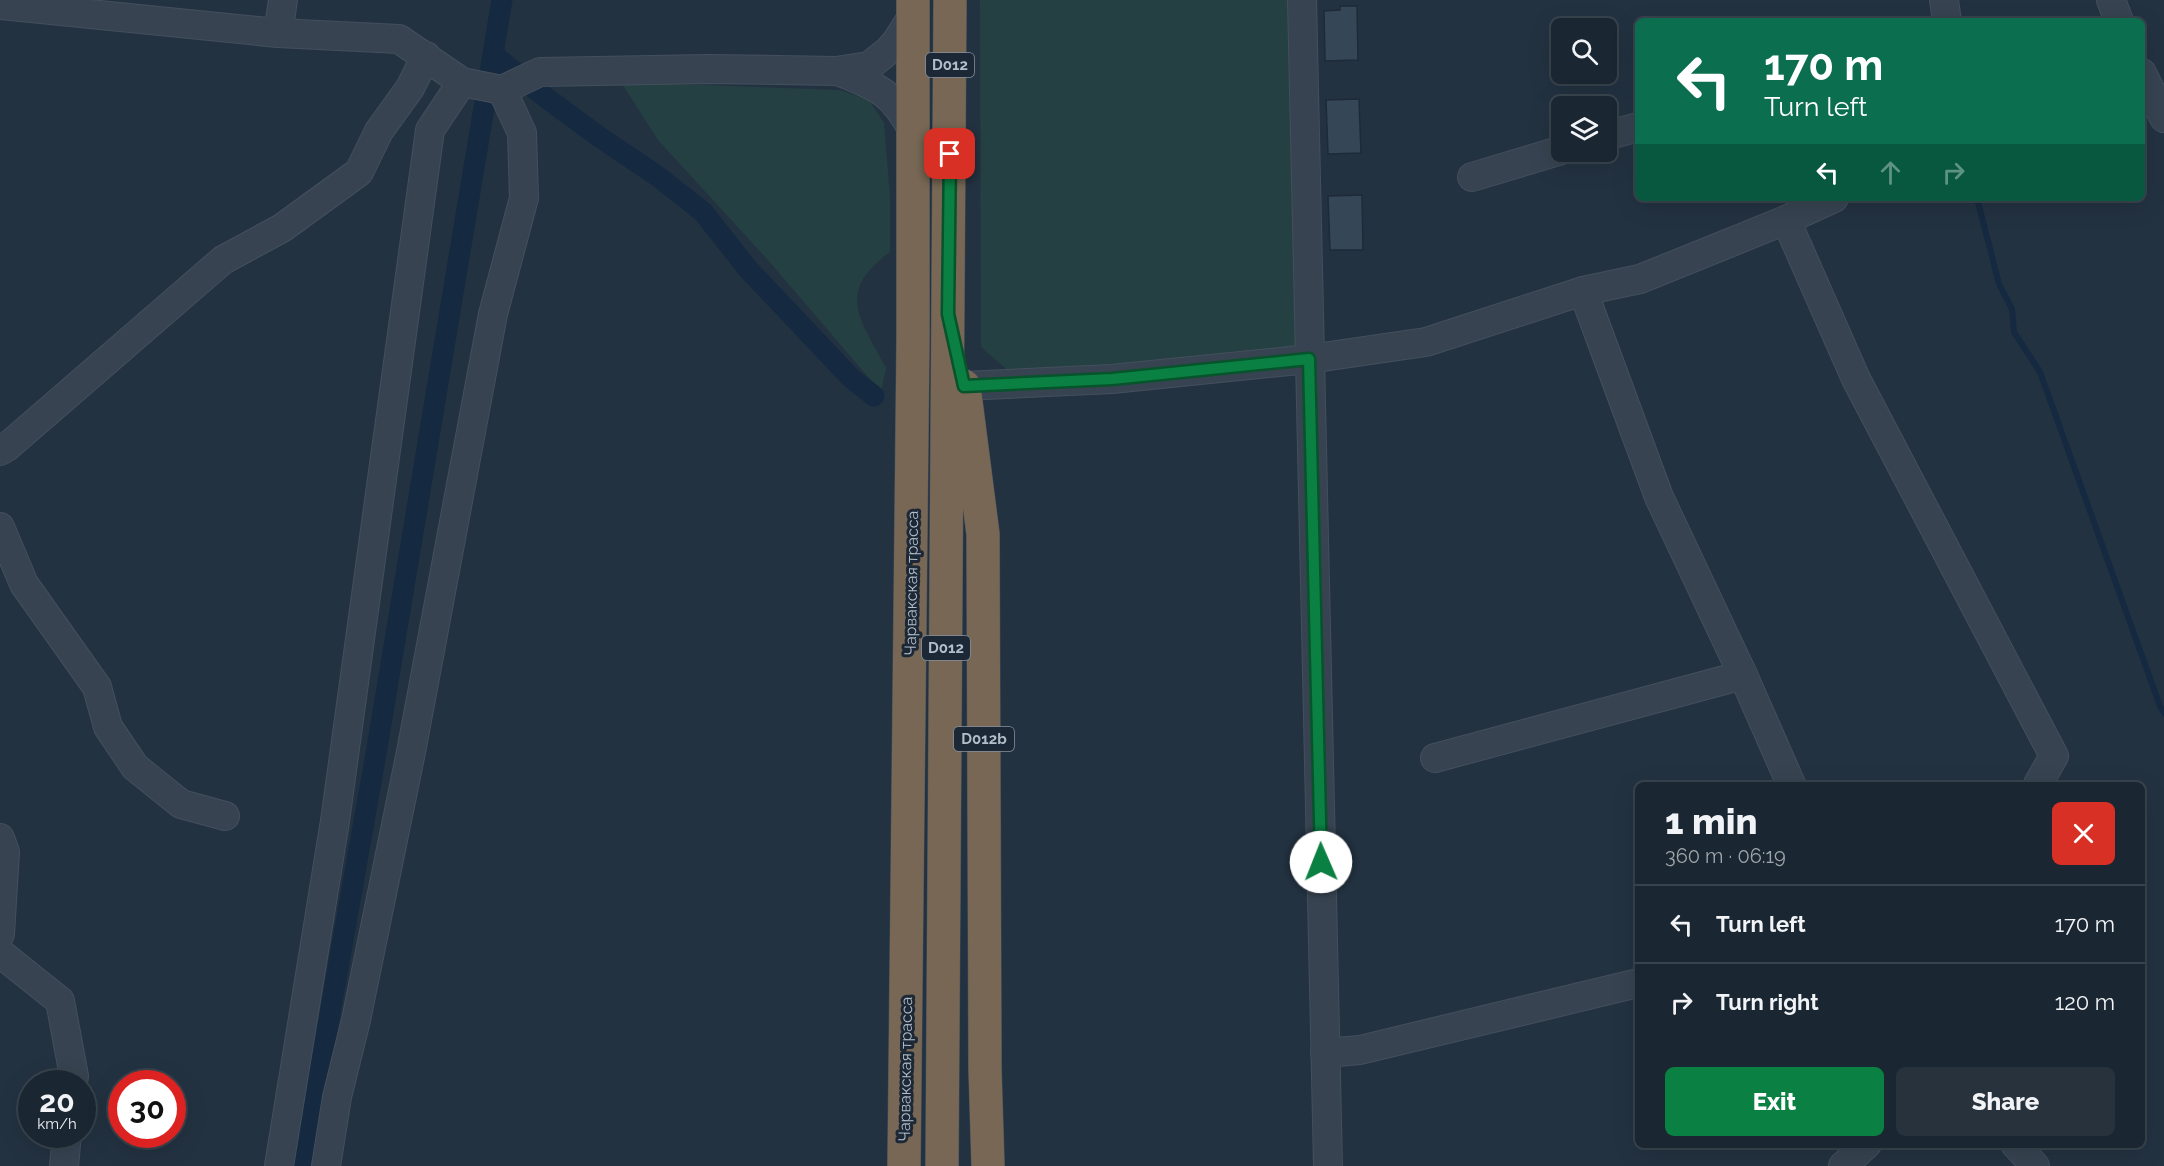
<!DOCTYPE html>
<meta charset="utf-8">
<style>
:root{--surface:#1a2631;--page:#27323d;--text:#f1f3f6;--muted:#9fa5ab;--line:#38434d;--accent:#0b8043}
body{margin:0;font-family:Raleway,sans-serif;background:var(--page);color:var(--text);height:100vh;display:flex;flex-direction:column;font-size:22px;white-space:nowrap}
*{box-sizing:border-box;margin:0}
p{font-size:20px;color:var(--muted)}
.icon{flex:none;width:33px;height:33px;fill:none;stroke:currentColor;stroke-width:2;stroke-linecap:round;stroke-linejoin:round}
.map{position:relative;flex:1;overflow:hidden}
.panel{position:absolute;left:1635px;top:782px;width:510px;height:366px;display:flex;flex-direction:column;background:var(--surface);border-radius:9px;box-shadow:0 6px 24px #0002,0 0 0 2px var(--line)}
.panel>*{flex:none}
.top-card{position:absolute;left:1635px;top:18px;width:510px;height:183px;border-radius:9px;box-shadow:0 6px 24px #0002,0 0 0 2px var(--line);background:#0b6e4f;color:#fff;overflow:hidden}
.fabs{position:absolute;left:1551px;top:18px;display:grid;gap:12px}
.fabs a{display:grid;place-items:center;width:66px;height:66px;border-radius:9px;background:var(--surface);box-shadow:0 6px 24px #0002,0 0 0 2px var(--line);font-size:30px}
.speed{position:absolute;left:18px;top:1070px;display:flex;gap:12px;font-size:30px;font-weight:700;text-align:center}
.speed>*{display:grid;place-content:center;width:78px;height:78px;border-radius:50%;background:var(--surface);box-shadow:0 6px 24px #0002,0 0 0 2px var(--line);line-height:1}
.speed small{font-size:15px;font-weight:400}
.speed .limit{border:9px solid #d22;background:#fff;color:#111}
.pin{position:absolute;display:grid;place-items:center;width:51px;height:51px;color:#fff;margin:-26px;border-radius:12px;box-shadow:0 3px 9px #0006}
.me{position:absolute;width:66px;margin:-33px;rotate:359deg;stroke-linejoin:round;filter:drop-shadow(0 0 4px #0008)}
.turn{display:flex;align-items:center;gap:21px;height:126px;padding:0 30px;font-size:27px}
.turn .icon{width:78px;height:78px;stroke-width:2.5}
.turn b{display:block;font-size:42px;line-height:51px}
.lanes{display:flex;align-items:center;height:57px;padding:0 30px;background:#0003;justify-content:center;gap:30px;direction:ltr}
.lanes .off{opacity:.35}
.round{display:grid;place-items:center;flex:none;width:63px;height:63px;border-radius:9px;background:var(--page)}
.overview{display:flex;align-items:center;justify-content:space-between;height:102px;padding:0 30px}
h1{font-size:36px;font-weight:800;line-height:45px}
.cta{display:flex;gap:12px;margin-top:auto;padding:12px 30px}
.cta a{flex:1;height:69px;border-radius:9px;background:var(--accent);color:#fff;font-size:24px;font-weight:800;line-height:69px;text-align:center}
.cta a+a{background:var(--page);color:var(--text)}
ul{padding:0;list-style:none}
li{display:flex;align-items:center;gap:18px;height:78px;padding:0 30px;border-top:2px solid var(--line)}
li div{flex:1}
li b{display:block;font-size:22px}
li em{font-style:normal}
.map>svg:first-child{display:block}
</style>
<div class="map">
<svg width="2164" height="1166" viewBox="0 0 2164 1166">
<rect width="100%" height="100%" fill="#233241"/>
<g fill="#254042">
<path d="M980 0H1290L1299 348 1013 375 981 347Z"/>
<path d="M621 82 840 90 869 100 884 123 890 197V252C835 292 860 319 886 368L881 392 768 260 658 140Z"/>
</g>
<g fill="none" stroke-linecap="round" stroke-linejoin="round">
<path stroke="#152940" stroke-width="6" d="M1977 198 1999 284 2012 309 2014 332 2040 372 2160 706 2164 713"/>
<g stroke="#152940" stroke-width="21">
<path d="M493 54 541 94 598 136 656 175 703 212 748 269 851 378 874 396"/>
<path d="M303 1166 377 748 502 0"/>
</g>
</g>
<g fill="#354657" stroke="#1e2a38" stroke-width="1.5">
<path d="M1340 6H1357L1358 60 1325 61 1324 11 1340 10Z"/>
<path d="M1359 99 1361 153 1328 154 1326 100Z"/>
<path d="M1362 195 1363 250H1330L1328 196Z"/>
</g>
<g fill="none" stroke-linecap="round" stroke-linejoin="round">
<defs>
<g id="minor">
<path d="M1302 0 1328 1166"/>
<path d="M1944 0 1947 21"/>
<path d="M2111 0 2119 21"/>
<path d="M0 5 278 33 399 39 462 82 502 90 540 72 709 69 836 71 869 66 888 51 896 42 910 20 913 8"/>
<path d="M278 33 283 0"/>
<path d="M838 71C877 87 892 91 913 131"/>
<path d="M2142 73 2164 118"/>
<path d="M1606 136 1638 127"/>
<path d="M1472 177 1562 150"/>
<path d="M1786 220 1856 379 2054 756 2038 784"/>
<path d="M1583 291 1659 497 1743 675 1791 784"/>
<path d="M964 386 1112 379 1309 359 1426 342 1583 291 1640 279 1786 220 1834 198"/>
<path d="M0 451 7 447 223 260 282 228 359 172 379 131 410 88 426 56"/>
<path d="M0 527 24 584 97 687 108 727 135 767 181 804 225 816"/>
<path d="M1435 758 1743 675"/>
<path d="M0 838 5 852 0 934"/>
<path d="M0 953 60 1001 74 1076 73 1083"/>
<path d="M1325 1053 1360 1050 1638 983"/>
<path d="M2015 1144 2035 1166"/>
<path d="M64 1166 67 1134"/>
<path d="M279 1166 335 821 430 130 462 82"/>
<path d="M326 1166 337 1097 356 1020 411 752 493 314 524 198 522 133 502 90"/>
<path d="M1843 1166 1867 1144"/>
</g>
<g id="highway">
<path d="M964 386 983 534 985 1069 988 1166"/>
<path d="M904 1166 913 339V0"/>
<path d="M942 1166 950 0"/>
</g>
</defs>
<use href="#minor" stroke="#444f5d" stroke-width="30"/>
<use href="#highway" stroke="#424e5b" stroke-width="34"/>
<use href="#minor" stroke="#374351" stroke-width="28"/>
<use href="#highway" stroke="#776754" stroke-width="33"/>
</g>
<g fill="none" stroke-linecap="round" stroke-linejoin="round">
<defs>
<path id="route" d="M950 154 948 314 964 386 1112 379 1309 359 1321 862"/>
</defs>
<use href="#route" stroke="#07532c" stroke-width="15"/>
<use href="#route" stroke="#0b8043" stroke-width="10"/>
</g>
<g text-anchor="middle" stroke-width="6" stroke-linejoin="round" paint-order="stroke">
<g fill="#1c2836" stroke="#86919e" stroke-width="1.5">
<rect x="926" y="53" width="48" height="24" rx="4.5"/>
<rect x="922" y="636" width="48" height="24" rx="4.5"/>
<rect x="954" y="727" width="60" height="24" rx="4.5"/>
</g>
<g font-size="15" font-weight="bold" fill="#b4becb">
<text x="950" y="70">D012</text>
<text x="946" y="653">D012</text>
<text x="984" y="744">D012b</text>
</g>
<g font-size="16" fill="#b4becb" stroke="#1c2836">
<text transform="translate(911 583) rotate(-89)" y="6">Чарвакская трасса</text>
<text transform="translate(905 1069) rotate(-89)" y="6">Чарвакская трасса</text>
</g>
</g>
</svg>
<div class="fabs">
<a><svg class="icon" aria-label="search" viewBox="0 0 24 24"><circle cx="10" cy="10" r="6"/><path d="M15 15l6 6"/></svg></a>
<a><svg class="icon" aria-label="layers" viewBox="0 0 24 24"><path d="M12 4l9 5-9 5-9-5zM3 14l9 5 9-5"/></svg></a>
</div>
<div class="speed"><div>20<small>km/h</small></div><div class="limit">30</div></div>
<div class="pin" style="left:950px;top:154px;background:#d93025"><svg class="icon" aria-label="arrive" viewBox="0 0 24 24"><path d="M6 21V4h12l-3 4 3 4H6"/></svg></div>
<svg class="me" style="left:1321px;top:862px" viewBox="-20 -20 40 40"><circle r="19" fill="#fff"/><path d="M0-13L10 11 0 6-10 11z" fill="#0b8043"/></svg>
<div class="top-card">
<div class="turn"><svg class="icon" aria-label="left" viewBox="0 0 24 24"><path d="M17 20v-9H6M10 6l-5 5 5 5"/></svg><div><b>170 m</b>Turn left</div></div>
<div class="lanes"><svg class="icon" aria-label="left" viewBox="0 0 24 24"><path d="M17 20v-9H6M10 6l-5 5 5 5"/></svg><svg class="icon off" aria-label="ahead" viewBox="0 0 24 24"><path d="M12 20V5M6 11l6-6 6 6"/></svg><svg class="icon off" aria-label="right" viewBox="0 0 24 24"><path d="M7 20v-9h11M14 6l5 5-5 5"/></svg></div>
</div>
<section class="panel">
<div class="overview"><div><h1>1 min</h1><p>360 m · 06:19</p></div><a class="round" style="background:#d93025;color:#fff"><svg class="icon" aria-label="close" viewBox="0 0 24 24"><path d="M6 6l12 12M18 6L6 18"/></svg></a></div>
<ul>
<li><svg class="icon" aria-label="left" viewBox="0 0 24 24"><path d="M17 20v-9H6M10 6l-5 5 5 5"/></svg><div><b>Turn left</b></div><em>170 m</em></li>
<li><svg class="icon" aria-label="right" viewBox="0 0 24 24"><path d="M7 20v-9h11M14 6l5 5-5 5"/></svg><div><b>Turn right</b></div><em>120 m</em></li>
</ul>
<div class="cta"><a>Exit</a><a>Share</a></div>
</section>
</div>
